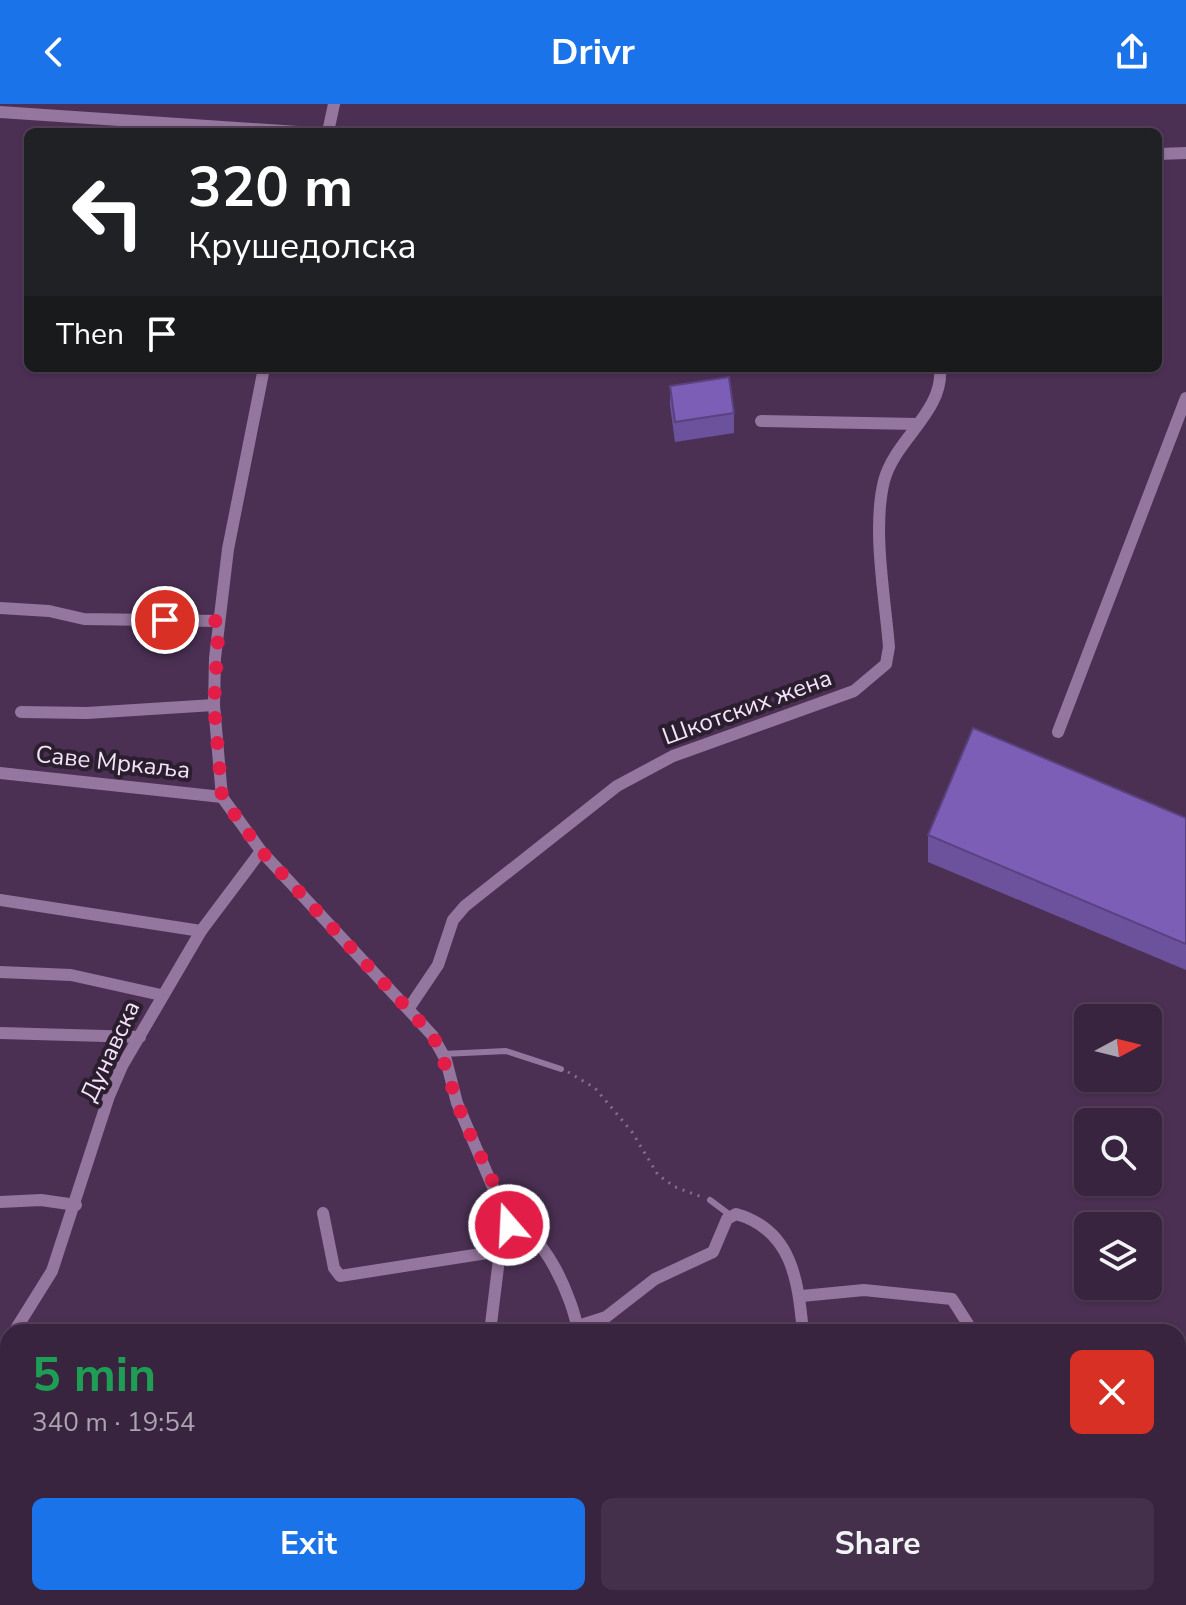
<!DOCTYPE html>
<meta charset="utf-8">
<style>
:root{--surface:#39243f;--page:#44304a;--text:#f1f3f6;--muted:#aba4b0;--line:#534159;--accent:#1a73e8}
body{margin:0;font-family:"Nunito Sans",sans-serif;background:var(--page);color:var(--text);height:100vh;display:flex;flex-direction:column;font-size:30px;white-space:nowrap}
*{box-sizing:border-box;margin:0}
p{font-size:26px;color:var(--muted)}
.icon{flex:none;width:44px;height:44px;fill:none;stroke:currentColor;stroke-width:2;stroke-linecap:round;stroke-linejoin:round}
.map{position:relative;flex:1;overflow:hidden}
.sheet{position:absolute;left:0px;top:1220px;width:1186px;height:282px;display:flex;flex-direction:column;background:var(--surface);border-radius:24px 24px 0 0;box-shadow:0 2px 6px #0004,0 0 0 2px var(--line)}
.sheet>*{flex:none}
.guide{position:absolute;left:24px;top:24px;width:1138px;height:244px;border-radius:12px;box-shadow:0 2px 6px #0004,0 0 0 2px var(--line);background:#202124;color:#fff;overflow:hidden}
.needle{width:52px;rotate:83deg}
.controls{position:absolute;left:1074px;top:900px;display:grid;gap:16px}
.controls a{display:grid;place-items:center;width:88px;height:88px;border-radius:12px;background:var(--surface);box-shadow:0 2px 6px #0004,0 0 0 2px var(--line);font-size:40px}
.pin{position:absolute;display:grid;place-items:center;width:68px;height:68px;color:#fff;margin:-34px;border:4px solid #fff;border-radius:50%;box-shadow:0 2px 8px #0007}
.me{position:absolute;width:88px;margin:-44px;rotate:341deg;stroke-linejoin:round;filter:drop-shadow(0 0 6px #0008)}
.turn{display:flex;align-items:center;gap:28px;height:168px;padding:0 32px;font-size:36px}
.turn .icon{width:104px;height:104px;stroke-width:2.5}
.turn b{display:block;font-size:56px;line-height:68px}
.then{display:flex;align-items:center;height:76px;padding:0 32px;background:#0003;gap:16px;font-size:30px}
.round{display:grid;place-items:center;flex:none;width:84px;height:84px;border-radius:12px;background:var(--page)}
.head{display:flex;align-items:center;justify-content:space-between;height:136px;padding:0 32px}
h1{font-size:48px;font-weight:700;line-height:60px;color:#1e9e55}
.primary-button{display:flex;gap:16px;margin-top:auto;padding:16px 32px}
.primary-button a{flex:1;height:92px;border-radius:12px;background:var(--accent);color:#fff;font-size:32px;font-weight:700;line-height:92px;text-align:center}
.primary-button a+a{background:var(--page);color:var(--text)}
header{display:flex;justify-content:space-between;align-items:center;height:104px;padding:0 32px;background:var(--accent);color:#fff;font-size:36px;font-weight:700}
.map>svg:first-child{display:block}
</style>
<header><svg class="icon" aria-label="back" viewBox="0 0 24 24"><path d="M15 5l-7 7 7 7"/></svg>Drivr<svg class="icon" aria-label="share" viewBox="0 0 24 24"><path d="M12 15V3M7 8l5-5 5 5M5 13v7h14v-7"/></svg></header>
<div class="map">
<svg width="1186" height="1501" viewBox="0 0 1186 1501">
<rect width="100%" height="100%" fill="#4c3054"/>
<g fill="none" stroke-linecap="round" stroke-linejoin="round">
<path stroke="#866e8d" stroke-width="3" stroke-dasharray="2 6" stroke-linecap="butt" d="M568 968 595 984 632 1028 658 1071 675 1083 702 1093"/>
<g stroke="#95769e" stroke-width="6">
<path d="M443 950 506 947 561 965"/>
<path d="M710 1096 730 1111"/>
</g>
<g stroke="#95769e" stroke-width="12">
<path d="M0 8 298 28"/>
<path d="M328 28 334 0"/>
<path d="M1158 50 1186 49"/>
<path d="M264 264 228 445 215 554 214 601 222 693 261 747 432 931 446 956 457 999 509 1121 500 1147 490 1228"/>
<path d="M761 317 916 320"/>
<path d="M0 504 49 507 84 515 219 517"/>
<path d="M21 608 87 609 214 601"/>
<path d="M1058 628 1186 294"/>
<path d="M0 669 222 693"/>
<path d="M0 796 201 827"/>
<path d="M0 868 71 871 161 891"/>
<path d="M409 904 438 861 453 816 465 802 617 682 673 652 854 587 886 560 889 543C885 493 872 425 884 377 895 335 944 308 940 264"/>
<path d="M0 929 140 933"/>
<path d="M0 1098 41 1096 76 1101"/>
<path d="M323 1109 334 1164 340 1172 500 1147"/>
<path d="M509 1121C544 1124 573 1196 578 1227"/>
<path d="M802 1192 864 1186 952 1195 973 1228"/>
<path d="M578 1222 606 1213 655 1175 713 1148 727 1115 736 1110C793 1126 798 1178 803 1228"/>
<path d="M14 1228 52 1167 109 992 122 962 201 827 261 747"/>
<path d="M0 1251 8 1238"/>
<path d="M784 1494 786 1501"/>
<path d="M556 1501 557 1494"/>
<path d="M745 1501 747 1494"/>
</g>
</g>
<g fill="#6c519d">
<path d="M670 282 734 309V329L675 338 670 301Z"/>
<path d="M1186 714V866L928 758V731Z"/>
</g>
<g fill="#7d5eb6" stroke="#58427f" stroke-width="2">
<path d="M729 273 734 309 675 318 670 282Z"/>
<path d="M973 624 1186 714V840L928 731Z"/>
</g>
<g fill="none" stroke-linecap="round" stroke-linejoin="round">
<path stroke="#e11d48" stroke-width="14" stroke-dasharray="0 25.2" d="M165 516 219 517 214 601 222 693 261 747 432 931C445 954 449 977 458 1001 473 1042 497 1079 509 1121"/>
</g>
<g text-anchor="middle" stroke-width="8" stroke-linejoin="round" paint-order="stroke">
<g font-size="24" fill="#f4e3f9" stroke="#2b1e2f">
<text transform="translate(747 603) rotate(-20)" y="8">Шкотских жена</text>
<text transform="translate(113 658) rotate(6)" y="8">Саве Мркаља</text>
<text transform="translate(110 947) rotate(-65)" y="8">Дунавска</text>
</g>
</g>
</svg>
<div class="controls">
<a><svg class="needle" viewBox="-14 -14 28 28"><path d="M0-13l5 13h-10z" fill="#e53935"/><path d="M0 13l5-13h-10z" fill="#aba4b0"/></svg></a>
<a><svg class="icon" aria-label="search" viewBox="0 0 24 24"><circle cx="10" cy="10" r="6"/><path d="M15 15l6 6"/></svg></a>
<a><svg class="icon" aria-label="layers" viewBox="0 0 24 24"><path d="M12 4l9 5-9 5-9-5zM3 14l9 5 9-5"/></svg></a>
</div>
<div class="pin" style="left:165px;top:516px;background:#d93025"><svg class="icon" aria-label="arrive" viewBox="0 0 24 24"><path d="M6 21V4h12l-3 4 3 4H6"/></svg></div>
<svg class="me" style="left:509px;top:1121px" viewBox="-20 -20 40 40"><circle r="17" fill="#e11d48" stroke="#fff" stroke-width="3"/><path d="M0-11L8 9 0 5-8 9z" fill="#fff"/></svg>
<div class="guide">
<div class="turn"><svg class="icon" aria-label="left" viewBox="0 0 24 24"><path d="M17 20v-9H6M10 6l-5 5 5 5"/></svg><div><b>320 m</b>Крушедолска</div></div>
<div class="then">Then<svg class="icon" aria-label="arrive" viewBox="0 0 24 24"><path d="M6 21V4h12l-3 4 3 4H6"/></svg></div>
</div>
<section class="sheet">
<div class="head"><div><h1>5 min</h1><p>340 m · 19:54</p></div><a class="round" style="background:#d93025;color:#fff"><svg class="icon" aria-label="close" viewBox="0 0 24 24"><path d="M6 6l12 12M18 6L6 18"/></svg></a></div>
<div class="primary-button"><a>Exit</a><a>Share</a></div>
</section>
</div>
